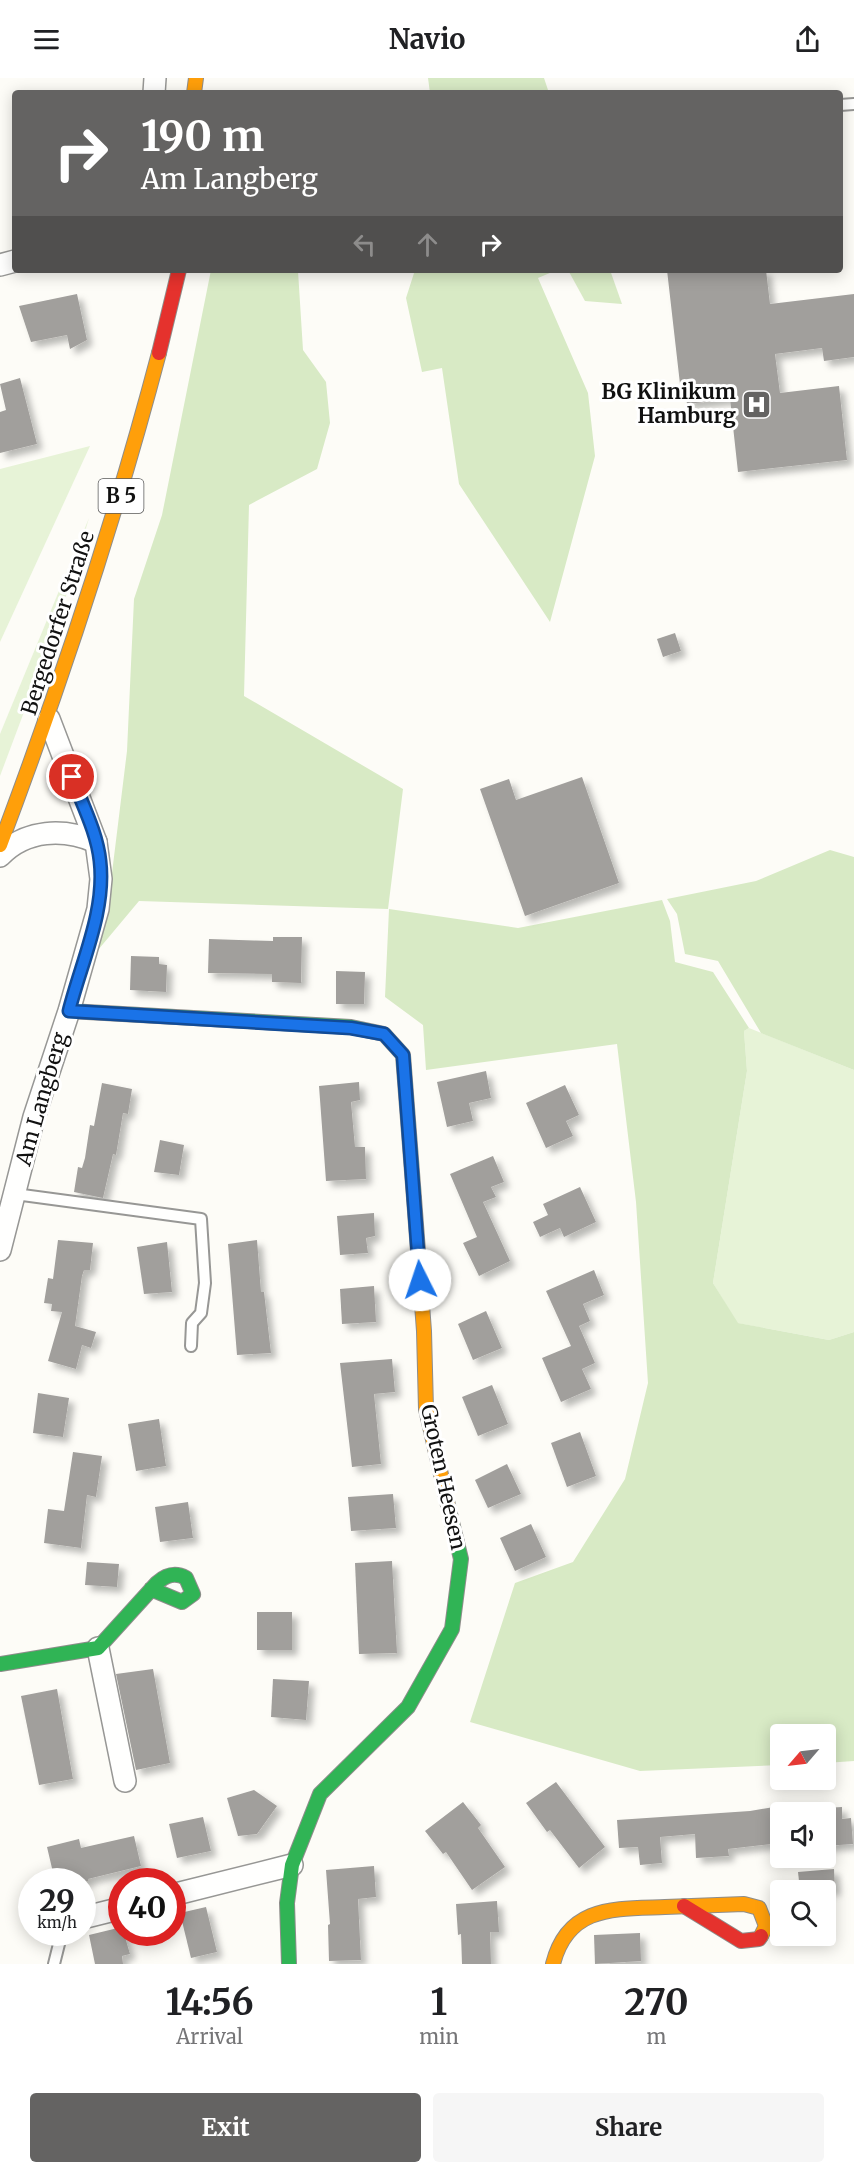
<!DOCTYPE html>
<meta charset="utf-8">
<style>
:root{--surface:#fff;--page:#f6f6f6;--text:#202124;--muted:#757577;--accent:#646362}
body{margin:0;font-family:Merriweather,serif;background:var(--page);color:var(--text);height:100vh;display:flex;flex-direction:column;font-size:22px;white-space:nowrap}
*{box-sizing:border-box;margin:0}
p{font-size:20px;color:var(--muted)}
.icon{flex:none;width:33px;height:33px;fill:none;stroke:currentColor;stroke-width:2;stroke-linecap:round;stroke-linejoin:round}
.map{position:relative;height:1886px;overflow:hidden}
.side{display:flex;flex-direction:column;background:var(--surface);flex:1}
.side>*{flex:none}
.banner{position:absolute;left:12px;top:12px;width:831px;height:183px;border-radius:6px;box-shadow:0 3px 15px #0003;background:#646362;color:#fff;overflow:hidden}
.needle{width:39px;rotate:242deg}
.buttons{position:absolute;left:770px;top:1646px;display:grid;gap:12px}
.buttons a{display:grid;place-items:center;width:66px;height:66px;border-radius:6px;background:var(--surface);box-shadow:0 3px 15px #0003;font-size:30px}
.speed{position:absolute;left:18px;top:1790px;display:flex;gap:12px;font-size:30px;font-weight:700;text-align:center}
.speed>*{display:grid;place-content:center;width:78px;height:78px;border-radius:50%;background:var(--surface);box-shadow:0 3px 15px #0003;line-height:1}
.speed small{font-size:15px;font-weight:400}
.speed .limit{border:9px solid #d22;background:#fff;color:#111}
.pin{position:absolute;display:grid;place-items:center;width:51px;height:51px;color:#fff;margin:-26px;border:3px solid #fff;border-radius:50%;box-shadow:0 2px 6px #0007}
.me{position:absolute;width:66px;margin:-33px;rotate:356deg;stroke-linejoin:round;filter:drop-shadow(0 0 4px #0008)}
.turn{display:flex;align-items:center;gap:21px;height:126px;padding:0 30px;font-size:27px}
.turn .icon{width:78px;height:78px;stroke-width:2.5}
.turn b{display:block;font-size:42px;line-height:51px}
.lanes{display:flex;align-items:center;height:57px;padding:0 30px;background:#0003;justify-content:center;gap:30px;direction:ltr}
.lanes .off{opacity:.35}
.eta{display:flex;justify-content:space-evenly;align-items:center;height:102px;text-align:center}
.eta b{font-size:36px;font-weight:700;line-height:42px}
.cta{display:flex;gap:12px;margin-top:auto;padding:12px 30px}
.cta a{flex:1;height:69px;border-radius:6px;background:var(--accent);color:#fff;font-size:24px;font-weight:700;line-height:69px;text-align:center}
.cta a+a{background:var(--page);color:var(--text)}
header{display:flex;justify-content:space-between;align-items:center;height:78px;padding:0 30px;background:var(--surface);font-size:27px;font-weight:700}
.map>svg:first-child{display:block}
</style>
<header><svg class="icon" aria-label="menu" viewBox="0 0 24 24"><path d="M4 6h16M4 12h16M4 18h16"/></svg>Navio<svg class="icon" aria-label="share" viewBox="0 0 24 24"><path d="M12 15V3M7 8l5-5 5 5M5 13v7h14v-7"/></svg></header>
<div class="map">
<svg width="854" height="1886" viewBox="0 0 854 1886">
<defs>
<filter id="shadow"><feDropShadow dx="5.5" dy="5.5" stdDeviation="3" flood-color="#0004"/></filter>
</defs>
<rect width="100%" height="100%" fill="#fdfcf7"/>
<g fill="#e7f3d7">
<path d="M90 368 0 564V391Z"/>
<path d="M89 440 60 538 0 698V656Z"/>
<path d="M749 950 854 992V1254L829 1262 737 1245 713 1205 747 993 744 953Z"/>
</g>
<g fill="#d8eac5">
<path d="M428 0H544L549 15H430Z"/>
<path d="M211 192 298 193 303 272 326 304 330 345 317 391 249 427 244 618 403 711 388 831 139 823 93 878 112 795 127 673 134 521 162 437Z"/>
<path d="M415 192H557L538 200 588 315 595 378 550 544 459 406 442 290 422 294 406 220Z"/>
<path d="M568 192H610L622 226 585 223Z"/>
<path d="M830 772 854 779V992L761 955 718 883 685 876 677 836 667 821 756 803Z"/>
<path d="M662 822 670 843 675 884 713 894 749 950 744 953 747 993 713 1205 738 1245 829 1262 854 1254V1683L825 1685V1656H780V1687L640 1693 470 1644 515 1505 573 1484 625 1401 648 1305 636 1124 617 966 426 992 423 947 385 919 389 831 518 850Z"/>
</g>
<g fill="#a19f9c" filter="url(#shadow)">
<path d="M667 192H766L770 226 854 216V279L824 283 822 270 775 276 780 315 839 308 847 382 738 394 730 321 687 326 684 305 680 306Z"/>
<path d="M77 216 87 262 70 271 67 257 31 264 19 228Z"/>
<path d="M20 300 37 366 0 375V334L6 332 0 306Z"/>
<path d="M675 555 681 573 663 579 657 561Z"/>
<path d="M582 699 619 805 525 838 480 711 509 701 516 722Z"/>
<path d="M273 859H302L301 905 272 904V896L208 895 209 861 273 863Z"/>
<path d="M131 878 159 879V886L167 887 166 914 130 912Z"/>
<path d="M336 893 365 894 364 926H336Z"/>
<path d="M486 993 491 1020 469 1025 473 1043 447 1049 437 1004Z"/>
<path d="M359 1004 360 1022 351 1024 355 1069H365L366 1101 326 1103 319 1008Z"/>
<path d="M102 1005 132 1011 128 1036 123 1035 116 1077 113 1076 103 1120 74 1114 78 1089 82 1090 85 1080 90 1047 94 1048Z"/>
<path d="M565 1007 579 1037 566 1043 573 1058 546 1070 526 1025Z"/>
<path d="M160 1062 184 1067 179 1097 154 1094Z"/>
<path d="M493 1078 504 1104 491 1109 496 1119 483 1124 510 1183 479 1198 463 1165 477 1159 450 1096Z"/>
<path d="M580 1109 596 1144 564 1159 560 1150 540 1159 533 1144 548 1137 543 1126Z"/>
<path d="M374 1135 375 1158 366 1160 368 1175 340 1177 337 1138Z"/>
<path d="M58 1162 93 1165 90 1192H84L82 1198 75 1248 96 1254 91 1270 82 1267 76 1291 48 1283 62 1234 51 1233 52 1226 44 1225 48 1200 53 1201Z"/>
<path d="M257 1162 261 1214H264L271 1275 237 1277 228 1166Z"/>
<path d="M167 1164 172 1214 144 1216 137 1169Z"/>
<path d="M594 1192 604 1217 583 1226 590 1243 579 1248 595 1285 582 1291 591 1311 561 1324 542 1280 571 1268 546 1213Z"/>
<path d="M374 1208 376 1244 342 1246 340 1211Z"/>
<path d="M486 1233 502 1270 473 1282 458 1246Z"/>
<path d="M392 1281 395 1314 374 1316 381 1386 352 1389 340 1285Z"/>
<path d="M492 1307 508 1346 478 1358 462 1319Z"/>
<path d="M38 1315 69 1320 63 1359 33 1355Z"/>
<path d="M159 1341 166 1388 136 1393 128 1346Z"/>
<path d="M580 1354 596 1398 567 1409 551 1365Z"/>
<path d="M73 1374 102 1378 96 1419 87 1417 81 1470 44 1465 48 1431 64 1433Z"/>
<path d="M507 1386 521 1416 488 1430 475 1402Z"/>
<path d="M393 1416 396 1450 351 1453 348 1419Z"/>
<path d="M188 1424 193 1460 160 1464 155 1429Z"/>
<path d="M531 1446 546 1479 515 1493 500 1460Z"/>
<path d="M392 1483 397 1575 359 1576 355 1485Z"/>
<path d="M87 1484 119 1486 117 1509 85 1507Z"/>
<rect x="257" y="1534" width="35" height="38"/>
<path d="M153 1591 170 1685 136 1692 116 1596Z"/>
<path d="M273 1601 309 1603 306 1642 271 1639Z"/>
<path d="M57 1611 73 1701 39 1707 21 1618Z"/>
<path d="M556 1704 605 1769 579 1790 550 1752 547 1754 526 1725Z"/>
<path d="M254 1712 277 1728 257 1756 238 1758 227 1720Z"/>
<path d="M463 1724 481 1747 478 1750 505 1789 472 1812 446 1774 443 1776 425 1753Z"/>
<path d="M780 1728V1765L728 1771 729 1778 696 1780 695 1756 660 1759 662 1785 640 1787 638 1769 619 1770 617 1742 750 1733Z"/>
<path d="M842 1729V1741L851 1740 853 1766 825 1768V1730Z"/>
<path d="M203 1739 211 1773 177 1780 169 1746Z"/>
<path d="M134 1758 141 1788 88 1801V1803H55L47 1769 79 1761 81 1770Z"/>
<path d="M374 1788 376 1819 358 1821 361 1882 329 1883 328 1847 330 1846 326 1792Z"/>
<path d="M834 1791 835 1812H800L798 1794Z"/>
<path d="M497 1823 499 1854H490L491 1886H462L461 1856 458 1857 456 1826Z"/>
<path d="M206 1829 217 1874 191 1880 180 1835Z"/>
<path d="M122 1849 130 1876 122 1878 123 1886H95L89 1857Z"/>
<path d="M640 1855 641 1883 595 1886 594 1857Z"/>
</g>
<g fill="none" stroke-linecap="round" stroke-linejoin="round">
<defs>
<g id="lane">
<path d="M840 27 854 26"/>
<path d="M15 1116 201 1141 205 1205 201 1235 192 1245 191 1268"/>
<path d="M54 1886 62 1854"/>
</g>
<g id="street">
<path d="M154 15 155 0"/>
<path d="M0 187 15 183"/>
<path d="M0 778C26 751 64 750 96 764"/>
<path d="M0 1172 34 1039 69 933 98 831 101 801 96 764 49 641"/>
<path d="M98 1570 125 1703"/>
<path d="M172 1817 292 1787"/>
<path d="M82 1840 122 1830"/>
</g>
<g id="fast">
<path d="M69 933 351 949 384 956 403 977 414 1120"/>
<path d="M0 1586 98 1570 157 1505C166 1497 175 1494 186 1500L193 1516 182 1524 151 1511"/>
<path d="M289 1886 287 1825 292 1787 320 1716 408 1629 452 1551 461 1481 450 1436"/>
</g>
<g id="slow">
<path d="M194 15 196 0"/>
<path d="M0 767C61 605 115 442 159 275"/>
<path d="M414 1120 424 1253 426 1331 450 1436"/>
<path d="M553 1886C568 1827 615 1831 665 1829 691 1828 718 1827 744 1826L759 1830 766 1848 761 1858"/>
</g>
<g id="jam">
<path d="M159 275 179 192"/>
<path d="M684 1828 741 1863 759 1861 761 1858"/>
</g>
</defs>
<use href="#lane" stroke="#979795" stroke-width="14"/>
<use href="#street" stroke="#979795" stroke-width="24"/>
<use href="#fast" stroke="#8e8d8b" stroke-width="16"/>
<use href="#slow" stroke="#8e8d8b" stroke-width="16"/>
<use href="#jam" stroke="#8e8d8b" stroke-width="16"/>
<use href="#lane" stroke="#fffffe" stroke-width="10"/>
<use href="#street" stroke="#fffffe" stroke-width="21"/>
<use href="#fast" stroke="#30b455" stroke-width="14"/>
<use href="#slow" stroke="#ff9f0a" stroke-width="14"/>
<use href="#jam" stroke="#e5322d" stroke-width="14"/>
</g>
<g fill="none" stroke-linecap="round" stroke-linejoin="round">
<defs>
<path id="route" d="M72 699C82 726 97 754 100 783 106 833 81 885 69 933L351 950 384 956 403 977 420 1202"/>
</defs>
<use href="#route" stroke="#114b97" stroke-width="15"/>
<use href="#route" stroke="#1a73e8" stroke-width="10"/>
</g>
<defs>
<symbol id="hospital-square" viewBox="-11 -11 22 22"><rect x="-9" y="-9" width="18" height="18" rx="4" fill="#646362" stroke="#fff"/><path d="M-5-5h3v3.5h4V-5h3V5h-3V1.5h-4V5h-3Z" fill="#fff"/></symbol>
</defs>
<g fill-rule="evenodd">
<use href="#hospital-square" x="740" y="310" width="33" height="33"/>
</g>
<g text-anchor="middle" stroke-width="6" stroke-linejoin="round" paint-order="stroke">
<rect fill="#fff" stroke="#585858" stroke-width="1.5" x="98.5" y="401" width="45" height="34" rx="4.5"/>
<g font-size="20" font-weight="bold" fill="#111">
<text x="121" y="425">B 5</text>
</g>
<g font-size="21" font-weight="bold" fill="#111" stroke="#fff" text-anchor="end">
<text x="736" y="321">BG Klinikum<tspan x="736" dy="24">Hamburg</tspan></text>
</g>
<g font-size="21" fill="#111" stroke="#fff">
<text transform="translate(58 545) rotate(-72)" y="7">Bergedorfer Straße</text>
<text transform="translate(42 1021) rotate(-74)" y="7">Am Langberg</text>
<text transform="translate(443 1399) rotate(78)" y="7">Groten Heesen</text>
</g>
</g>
</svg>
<div class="buttons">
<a><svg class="needle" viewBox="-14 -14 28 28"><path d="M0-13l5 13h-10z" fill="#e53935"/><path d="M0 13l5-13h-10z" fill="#757577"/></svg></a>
<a><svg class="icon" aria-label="sound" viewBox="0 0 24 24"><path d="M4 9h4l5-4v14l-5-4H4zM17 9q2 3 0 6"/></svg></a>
<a><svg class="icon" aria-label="search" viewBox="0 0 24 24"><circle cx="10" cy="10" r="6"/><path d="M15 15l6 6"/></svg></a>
</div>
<div class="speed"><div>29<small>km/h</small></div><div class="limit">40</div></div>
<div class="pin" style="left:72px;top:699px;background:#d93025"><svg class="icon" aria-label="arrive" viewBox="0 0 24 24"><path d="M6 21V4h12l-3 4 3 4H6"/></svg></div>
<svg class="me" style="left:420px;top:1202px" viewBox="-20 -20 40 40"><circle r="19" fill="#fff"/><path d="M0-13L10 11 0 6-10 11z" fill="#1a73e8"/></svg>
<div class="banner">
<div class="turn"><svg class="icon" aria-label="right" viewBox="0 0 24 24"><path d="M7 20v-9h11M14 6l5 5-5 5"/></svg><div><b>190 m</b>Am Langberg</div></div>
<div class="lanes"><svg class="icon off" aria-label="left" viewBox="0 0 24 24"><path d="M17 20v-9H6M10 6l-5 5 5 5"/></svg><svg class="icon off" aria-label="ahead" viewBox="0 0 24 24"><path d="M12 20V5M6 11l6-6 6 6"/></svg><svg class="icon" aria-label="right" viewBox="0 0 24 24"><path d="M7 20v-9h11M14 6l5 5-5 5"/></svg></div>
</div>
</div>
<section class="side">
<div class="eta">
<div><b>14:56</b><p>Arrival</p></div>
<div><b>1</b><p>min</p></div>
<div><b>270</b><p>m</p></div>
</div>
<div class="cta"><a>Exit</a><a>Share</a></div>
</section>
